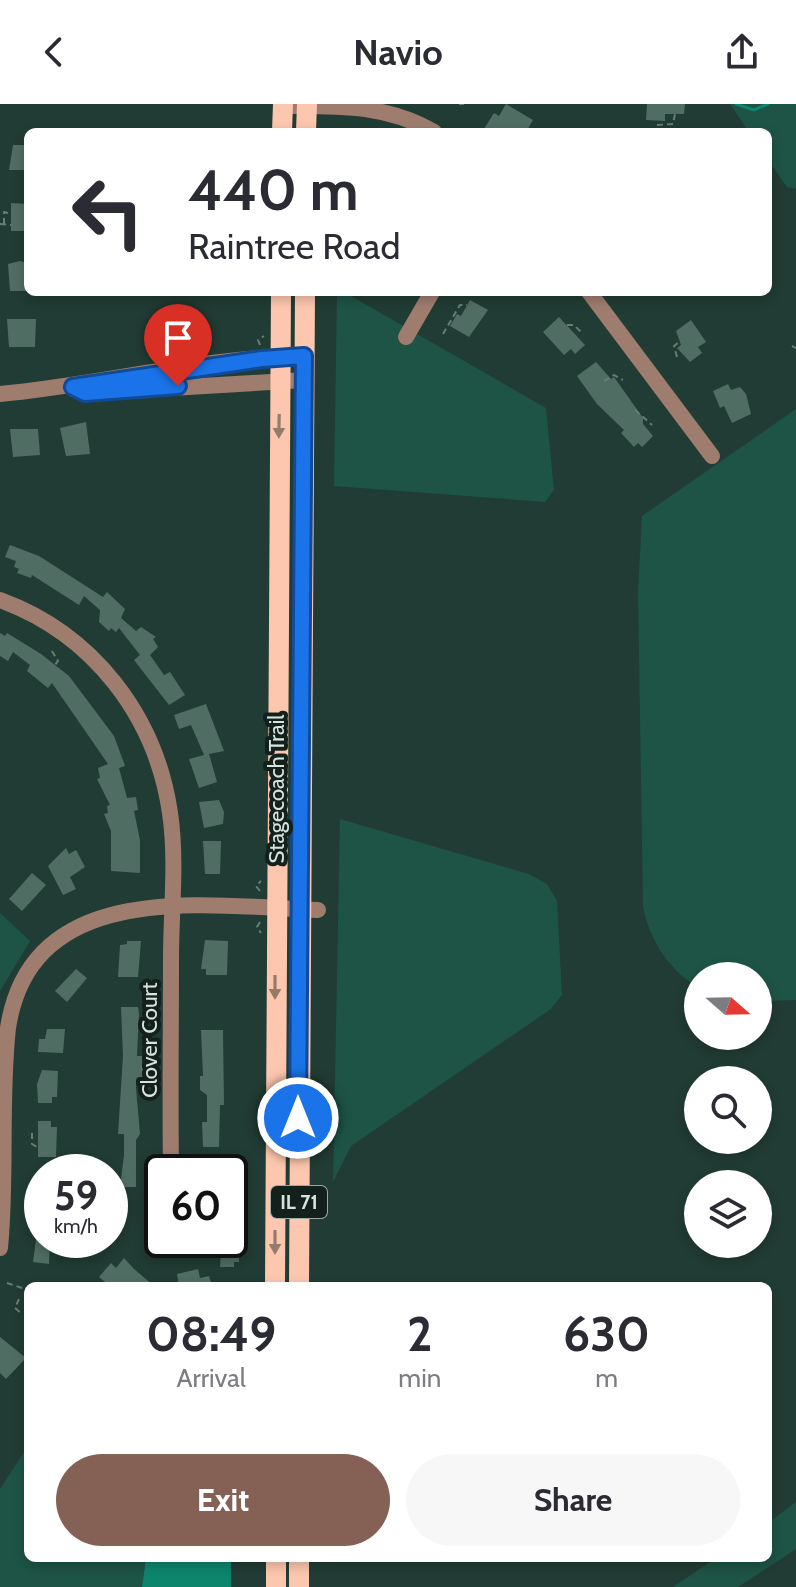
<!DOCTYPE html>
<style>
:root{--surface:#fff;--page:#f7f7f7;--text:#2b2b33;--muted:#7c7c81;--accent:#856055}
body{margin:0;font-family:Cabin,sans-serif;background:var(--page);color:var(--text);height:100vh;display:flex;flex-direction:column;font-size:30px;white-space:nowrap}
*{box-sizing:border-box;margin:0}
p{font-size:26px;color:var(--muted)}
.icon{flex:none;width:44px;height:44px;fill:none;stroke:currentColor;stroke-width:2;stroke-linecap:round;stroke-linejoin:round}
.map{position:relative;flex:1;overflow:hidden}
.side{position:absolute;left:24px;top:1178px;width:748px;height:280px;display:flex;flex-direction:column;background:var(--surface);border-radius:12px;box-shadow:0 4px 12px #0003}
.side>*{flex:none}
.hud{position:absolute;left:24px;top:24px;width:748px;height:168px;border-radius:12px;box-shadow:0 4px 12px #0003;background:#fff;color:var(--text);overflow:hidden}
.needle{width:52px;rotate:110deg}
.buttons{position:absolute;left:684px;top:858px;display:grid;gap:16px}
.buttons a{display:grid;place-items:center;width:88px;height:88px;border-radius:50%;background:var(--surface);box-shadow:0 4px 12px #0003;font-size:40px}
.speed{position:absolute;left:24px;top:1050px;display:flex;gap:16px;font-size:40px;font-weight:700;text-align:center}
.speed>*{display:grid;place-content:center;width:104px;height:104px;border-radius:50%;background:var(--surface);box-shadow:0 4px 12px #0003;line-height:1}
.speed small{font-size:20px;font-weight:400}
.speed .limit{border:4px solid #111;border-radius:12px;background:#fff;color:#111}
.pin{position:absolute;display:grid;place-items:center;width:68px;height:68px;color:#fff;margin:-82px -34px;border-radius:50% 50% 50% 0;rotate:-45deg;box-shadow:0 0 8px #0007}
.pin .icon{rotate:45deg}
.me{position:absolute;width:88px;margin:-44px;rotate:0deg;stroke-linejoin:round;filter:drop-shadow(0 0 6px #0008)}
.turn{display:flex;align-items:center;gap:28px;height:168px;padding:0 32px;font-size:36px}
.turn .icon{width:104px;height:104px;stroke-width:2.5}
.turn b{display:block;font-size:56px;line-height:68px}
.eta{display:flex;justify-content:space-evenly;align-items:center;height:136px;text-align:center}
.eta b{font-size:48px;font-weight:700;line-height:56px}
.action{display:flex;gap:16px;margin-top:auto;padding:16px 32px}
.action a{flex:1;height:92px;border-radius:48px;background:var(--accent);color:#fff;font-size:32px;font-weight:700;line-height:92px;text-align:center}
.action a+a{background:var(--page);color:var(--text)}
header{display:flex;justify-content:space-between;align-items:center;height:104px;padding:0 32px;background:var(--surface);font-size:36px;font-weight:700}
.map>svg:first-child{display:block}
</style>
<header><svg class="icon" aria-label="back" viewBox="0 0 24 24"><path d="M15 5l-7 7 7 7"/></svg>Navio<svg class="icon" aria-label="share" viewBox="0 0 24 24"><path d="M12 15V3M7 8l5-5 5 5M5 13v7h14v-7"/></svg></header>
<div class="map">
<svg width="796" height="1483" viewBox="0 0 796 1483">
<rect width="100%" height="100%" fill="#213c34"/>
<g fill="#1d5445">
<path d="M730 0H796V85L787 83 768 56V28H749Z"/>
<path d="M337 188H344L546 304 554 386 545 398 334 382Z"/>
<path d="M796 305V896L758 897V872H698V883C669 867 648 833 643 802L638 487 642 412Z"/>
<path d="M340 715 529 770 547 780 557 797 562 891 551 905 351 1042 333 1078Z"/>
<path d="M0 809 30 837 0 887Z"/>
<path d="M28 1342V1454H146L142 1483H0V1385Z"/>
<path d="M796 1398V1445L738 1483H673L716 1454H768V1419Z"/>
</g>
<path fill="#0d856c" d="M146 1454H231V1483H142Z"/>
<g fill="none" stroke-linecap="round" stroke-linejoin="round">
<path stroke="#0d856c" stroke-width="3" d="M736 0 754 6 768 0"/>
</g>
<g fill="#506d64">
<path d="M506 0 533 16 526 28H482L494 9 499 12Z"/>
<path d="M647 0H685L684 10H665V17L646 16Z"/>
<path d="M13 41H28V66H9Z"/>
<path d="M11 99 28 100V127H11Z"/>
<path d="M20 157 28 159V187H10L8 160Z"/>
<path d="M470 196 488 206 469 233 450 222 457 210 461 212Z"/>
<path d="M559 213 585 241 575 250 571 245 564 251 543 228Z"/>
<path d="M7 215H36L35 243H9Z"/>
<path d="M691 216 706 238 698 243 702 249 690 258 677 244 681 241 676 227Z"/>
<path d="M596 258 611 275 614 273 643 314V320L653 332 642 343 638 339 634 343 621 329 624 326 597 300 577 272Z"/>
<path d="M728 280 731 286 740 283 746 290 751 310 732 319 724 302 720 304 713 287Z"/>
<path d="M86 318 90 350 66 352 60 324Z"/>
<path d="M10 325H38L40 351 13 353Z"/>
<path d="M10 441 39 452 103 493 107 488 125 505 121 514 136 527 141 523 156 533 153 535 158 543 150 551 164 571 170 568 185 591 169 601 134 556 140 551 119 524 116 528 111 524 109 527 99 518 100 506 84 492 79 501 32 471 31 474 17 469 19 465 14 463 16 457 5 453Z"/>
<path d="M0 529 5 532 7 529 41 550 69 572 114 632 125 662 119 664 127 694 136 693 138 706 134 707 140 736V769L111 767V727L104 710 108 709 107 702 110 701 97 675 100 674 98 664 108 660 52 579 48 584 27 567 30 561 13 548 8 557 0 552Z"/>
<path d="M206 600 224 647 209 650 217 678 199 684 189 655 204 651 191 621 179 625 174 611Z"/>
<path d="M219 696 224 708 223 720 204 724 199 698Z"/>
<path d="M203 737H221L220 770H205Z"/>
<path d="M66 744 69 750 76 746 85 763 70 773 76 785 63 791 48 762Z"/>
<path d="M32 769 46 781 22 807 9 795Z"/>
<path d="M205 836 228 837 227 871H206V865H201Z"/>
<path d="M127 837H141L138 873H118L120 841 127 840Z"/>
<path d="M76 865 87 874 67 898 55 887Z"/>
<path d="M121 903H138L139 910 137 952H142V973L137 974 136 984 140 1030 136 1036V1083H120L124 1051V1030H118L123 952Z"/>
<path d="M47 925H65L63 949 38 948 39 935H45Z"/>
<path d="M201 926H223L224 1001H220L219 1043H203L202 1018H207V991L200 986V972H203Z"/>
<path d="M42 966 58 967 57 993H52V999H38L37 980Z"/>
<path d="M38 1017H51V1023H57L56 1053H38Z"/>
<path d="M230 1118H239V1158H234V1163H220L222 1136H230Z"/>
<path d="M36 1136H50L49 1160 33 1158Z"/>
<path d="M124 1154 134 1165 154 1182H110L99 1173 111 1159 116 1164Z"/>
<path d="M198 1165 200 1174 209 1172 212 1182H179L177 1170Z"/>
<path d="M0 1233 26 1254 6 1275 0 1269Z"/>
</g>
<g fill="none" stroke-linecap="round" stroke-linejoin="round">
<g stroke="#677e77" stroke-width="2" stroke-dasharray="6 4" stroke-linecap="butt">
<path d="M459 0H464"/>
<path d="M657 21 673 20 675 10"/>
<path d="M0 120 11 121"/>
<path d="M4 120V108L8 109"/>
<path d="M567 221H574L582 229"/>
<path d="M443 230 460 201H467"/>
<path d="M260 241 258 236 264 232"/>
<path d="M792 242 796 244"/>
<path d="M677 253 674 242 679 238"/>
<path d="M604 277 614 271 623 276"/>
<path d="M635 306 652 321"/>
<path d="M52 547 58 557 55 561"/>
<path d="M260 787 256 782 261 777"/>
<path d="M260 818 257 823 261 829"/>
<path d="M142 962 144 979"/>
<path d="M32 1029V1040L37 1043"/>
<path d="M7 1179 28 1186"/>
<path d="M19 1195 15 1204 22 1210"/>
</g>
<g stroke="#9e7d6f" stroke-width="16">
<path d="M283 2C337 2 386 0 434 28"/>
<path d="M589 188 712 352"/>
<path d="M406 233 432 188"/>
<path d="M86 289 304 276"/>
<path d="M0 290C101 281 202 253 304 252"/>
<path d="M0 496C93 530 156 612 170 709 177 756 171 807 171 855 171 926 170 997 171 1068"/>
<path d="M0 1144C7 1071 0 996 8 924 31 773 207 802 318 806"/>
</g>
<g stroke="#fdc7af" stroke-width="20">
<path d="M282 28 283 0"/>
<path d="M306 28 307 0"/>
<path d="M275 1182 281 188"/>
<path d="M299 1182 305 188"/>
<path d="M276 1454V1483"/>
<path d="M299 1454V1483"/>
</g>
</g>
<defs><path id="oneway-solid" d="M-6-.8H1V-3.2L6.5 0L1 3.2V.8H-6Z" transform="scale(2)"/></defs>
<g fill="#947c6d">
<use href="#oneway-solid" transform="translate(279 322) rotate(91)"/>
<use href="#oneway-solid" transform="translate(275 883) rotate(90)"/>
<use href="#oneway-solid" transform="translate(275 1138) rotate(90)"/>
</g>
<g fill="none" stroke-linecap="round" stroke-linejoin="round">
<defs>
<path id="route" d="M178 282 85 289 73 283 262 255 304 252 298 1014"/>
</defs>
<use href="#route" stroke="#114b97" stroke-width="20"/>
<use href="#route" stroke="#1a73e8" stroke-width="14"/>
</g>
<g text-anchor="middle" stroke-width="8" stroke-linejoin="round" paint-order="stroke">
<rect fill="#14201c" stroke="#9ba9a4" stroke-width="2" x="271" y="1082" width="56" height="32" rx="6"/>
<g font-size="20" font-weight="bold" fill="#d5e4df">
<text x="299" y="1105">IL 71</text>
</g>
<g font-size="22" fill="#d5e4df" stroke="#14201c">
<text transform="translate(276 685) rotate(-90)" y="8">Stagecoach Trail</text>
<text transform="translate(149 936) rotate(-90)" y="8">Clover Court</text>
</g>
</g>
</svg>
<div class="buttons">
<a><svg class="needle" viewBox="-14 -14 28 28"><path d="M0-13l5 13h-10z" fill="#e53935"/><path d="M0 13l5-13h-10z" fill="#7c7c81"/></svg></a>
<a><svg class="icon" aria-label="search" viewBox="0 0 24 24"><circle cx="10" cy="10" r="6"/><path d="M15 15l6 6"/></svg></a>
<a><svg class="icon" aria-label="layers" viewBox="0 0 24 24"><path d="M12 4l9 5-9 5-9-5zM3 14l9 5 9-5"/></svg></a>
</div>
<div class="speed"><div>59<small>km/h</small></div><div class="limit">60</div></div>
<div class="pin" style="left:178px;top:282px;background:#d93025"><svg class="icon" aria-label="arrive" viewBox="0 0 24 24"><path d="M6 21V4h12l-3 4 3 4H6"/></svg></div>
<svg class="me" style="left:298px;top:1014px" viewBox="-20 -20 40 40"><circle r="17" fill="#1a73e8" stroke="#fff" stroke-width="3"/><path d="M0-11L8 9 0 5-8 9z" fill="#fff"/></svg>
<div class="hud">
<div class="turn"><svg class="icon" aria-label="left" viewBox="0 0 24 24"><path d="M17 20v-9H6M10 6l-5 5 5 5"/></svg><div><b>440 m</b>Raintree Road</div></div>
</div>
<section class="side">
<div class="eta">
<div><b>08:49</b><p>Arrival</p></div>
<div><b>2</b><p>min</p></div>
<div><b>630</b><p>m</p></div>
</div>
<div class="action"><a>Exit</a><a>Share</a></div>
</section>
</div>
